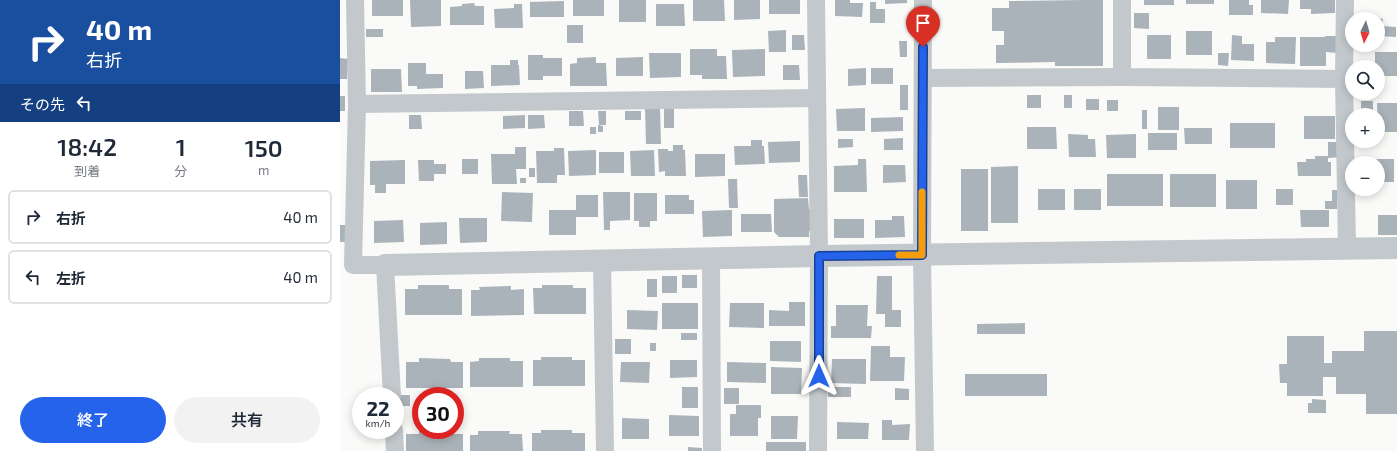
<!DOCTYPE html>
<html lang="ja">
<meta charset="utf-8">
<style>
:root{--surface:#fff;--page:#f2f2f3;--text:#1f2937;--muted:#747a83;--line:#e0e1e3;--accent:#2563eb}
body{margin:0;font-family:"Exo 2","Noto Sans JP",sans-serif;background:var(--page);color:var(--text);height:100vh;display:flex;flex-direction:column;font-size:15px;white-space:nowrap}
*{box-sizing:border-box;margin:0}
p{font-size:13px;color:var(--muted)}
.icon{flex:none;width:22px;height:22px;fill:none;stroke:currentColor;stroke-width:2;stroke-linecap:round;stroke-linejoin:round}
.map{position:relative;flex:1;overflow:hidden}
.panel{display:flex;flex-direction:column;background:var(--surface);width:340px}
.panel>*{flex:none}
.guide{background:#1a4fa0;color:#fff;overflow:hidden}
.needle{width:26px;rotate:185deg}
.fabs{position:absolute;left:1005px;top:12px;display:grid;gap:8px}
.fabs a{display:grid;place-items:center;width:40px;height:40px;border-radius:50%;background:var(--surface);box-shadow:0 2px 10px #0003;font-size:20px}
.speed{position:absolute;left:12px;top:387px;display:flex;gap:8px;font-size:20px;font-weight:700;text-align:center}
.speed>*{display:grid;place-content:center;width:52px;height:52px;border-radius:50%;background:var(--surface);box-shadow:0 2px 10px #0003;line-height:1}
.speed small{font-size:10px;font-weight:400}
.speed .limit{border:6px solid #d22;background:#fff;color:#111}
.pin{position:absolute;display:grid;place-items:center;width:34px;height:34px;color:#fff;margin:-41px -17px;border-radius:50% 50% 50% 0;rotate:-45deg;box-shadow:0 0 4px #0007}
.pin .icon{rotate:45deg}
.me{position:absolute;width:44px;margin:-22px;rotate:0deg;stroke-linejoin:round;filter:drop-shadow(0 0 3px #0008)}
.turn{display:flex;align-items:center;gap:14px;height:84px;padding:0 20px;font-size:18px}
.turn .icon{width:52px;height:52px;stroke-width:2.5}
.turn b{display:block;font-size:28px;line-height:34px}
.then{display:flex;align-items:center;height:38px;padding:0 20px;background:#0003;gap:8px;font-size:15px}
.eta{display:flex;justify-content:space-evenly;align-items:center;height:68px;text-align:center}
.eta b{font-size:24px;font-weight:600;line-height:28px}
.action{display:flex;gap:8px;margin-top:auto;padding:8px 20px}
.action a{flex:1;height:46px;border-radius:24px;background:var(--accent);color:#fff;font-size:16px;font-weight:600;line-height:46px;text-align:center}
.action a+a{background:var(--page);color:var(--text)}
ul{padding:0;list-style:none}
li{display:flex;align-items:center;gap:12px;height:54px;margin:0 8px 6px;padding:0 12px;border:2px solid var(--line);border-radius:6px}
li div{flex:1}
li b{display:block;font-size:15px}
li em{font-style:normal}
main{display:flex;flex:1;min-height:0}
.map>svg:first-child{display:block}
</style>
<main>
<section class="panel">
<div class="guide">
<div class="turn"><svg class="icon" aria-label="right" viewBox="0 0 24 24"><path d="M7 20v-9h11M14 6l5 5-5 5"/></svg><div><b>40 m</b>右折</div></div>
<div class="then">その先<svg class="icon" aria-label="left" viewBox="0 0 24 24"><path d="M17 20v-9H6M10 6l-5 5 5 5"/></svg></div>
</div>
<div class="eta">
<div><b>18:42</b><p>到着</p></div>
<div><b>1</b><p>分</p></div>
<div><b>150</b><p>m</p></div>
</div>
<ul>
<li><svg class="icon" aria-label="right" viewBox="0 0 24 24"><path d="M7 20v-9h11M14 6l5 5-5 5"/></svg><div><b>右折</b></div><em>40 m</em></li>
<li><svg class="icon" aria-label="left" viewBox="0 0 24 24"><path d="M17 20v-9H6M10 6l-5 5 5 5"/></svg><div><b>左折</b></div><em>40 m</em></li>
</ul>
<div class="action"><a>終了</a><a>共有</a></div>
</section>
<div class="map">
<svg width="1057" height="451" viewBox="0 0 1057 451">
<rect width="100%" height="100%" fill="#fafaf8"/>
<g fill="#aab3b9">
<rect x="32" y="0" width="31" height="16"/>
<path d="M70 0H101V26L71 27Z"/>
<rect x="233" y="0" width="31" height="16"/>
<rect x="279" y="0" width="27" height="22"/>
<path d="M353 0H384L385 21H353Z"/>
<path d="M394 0H420V19L394 20Z"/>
<rect x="429" y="0" width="31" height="14"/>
<path d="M495 0H510V3H523L522 17 495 16Z"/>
<path d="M545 0H567V3L545 4Z"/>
<path d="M741 0H763V66H715V62L656 63V45H664V31H652V8H669V1Z"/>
<rect x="804" y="0" width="30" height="5"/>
<rect x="846" y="0" width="28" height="4"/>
<path d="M889 0H909V5H913V15H889Z"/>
<path d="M921 0H949L948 14 921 13Z"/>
<path d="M960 0H995V13L971 14V9H960Z"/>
<path d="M224 1V17H190V2Z"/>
<path d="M530 2H536V9H545V23H530Z"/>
<path d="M134 3 135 6H144V25H110V7L122 6V4Z"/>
<path d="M174 4H182L183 28H155L154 9 174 8Z"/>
<path d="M316 4H344L345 26H316Z"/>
<path d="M794 13H809V29L794 28Z"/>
<path d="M1038 18 1043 19 1042 26 1056 27V37L1038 36Z"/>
<rect x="227" y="25" width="16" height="18"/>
<rect x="26" y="29" width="17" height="8"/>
<path d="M446 30V52H429L428 31Z"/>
<rect x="846" y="31" width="26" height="24"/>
<path d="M452 35H464L465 50H452Z"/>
<rect x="807" y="35" width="24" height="24"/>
<path d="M892 35 902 36V44H914V61L891 60Z"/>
<path d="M985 36H997V53L986 52V66H960V37H985Z"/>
<path d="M935 37H956L955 64 926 63V42H935Z"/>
<path d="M559 41H567V57H560Z"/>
<path d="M350 49H377V56H386L387 79H362V75H350Z"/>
<path d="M425 49V76L393 77 392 50Z"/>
<path d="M1035 52H1057V76H1038V67H1035Z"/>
<path d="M309 53H341V77L310 78Z"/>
<path d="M878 53H889L888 66 878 65Z"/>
<path d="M188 55H203V58H222V76H203V80H188Z"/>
<path d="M256 57V63H266L267 86H230V64L237 63V58Z"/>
<path d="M303 57V76H276V58Z"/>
<path d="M0 58 8 59 7 79H0Z"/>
<path d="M170 60H178V65H179L180 85 151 86V65H170Z"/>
<path d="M68 63H86V74H103V88L77 89V86H68Z"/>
<path d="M443 65H459L460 80H443Z"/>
<path d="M526 68V85L508 86V69Z"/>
<rect x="531" y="68" width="22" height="16"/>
<path d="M31 69H61L62 92H31Z"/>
<path d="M125 71H143L144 88 125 89Z"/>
<rect x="560" y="85" width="8" height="25"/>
<rect x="687" y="95" width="14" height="13"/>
<rect x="724" y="95" width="8" height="13"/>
<rect x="0" y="96" width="5" height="15"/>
<rect x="746" y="99" width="13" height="11"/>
<rect x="767" y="100" width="11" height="11"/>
<rect x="1021" y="101" width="12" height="14"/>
<path d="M1037 103H1057V132H1038Z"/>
<rect x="324" y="107" width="10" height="21"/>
<rect x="818" y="107" width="21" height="23"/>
<path d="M305 108H320L321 144H306Z"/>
<path d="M525 108V131H497L496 109Z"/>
<rect x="802" y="110" width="5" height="19"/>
<path d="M229 111H243L244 126H229Z"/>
<path d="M258 111H266V125H259Z"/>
<rect x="285" y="111" width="16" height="9"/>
<path d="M69 115H81L82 129H69Z"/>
<path d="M185 115V128L163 129V116Z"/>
<path d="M188 115H204L205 128 188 129Z"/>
<rect x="964" y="116" width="31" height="23"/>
<path d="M563 117V131L531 132V118Z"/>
<rect x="890" y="123" width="45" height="25"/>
<path d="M258 125 263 126V132H258Z"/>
<rect x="250" y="127" width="6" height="7"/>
<path d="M687 127H716L717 149H687Z"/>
<path d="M844 128H872V144H845Z"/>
<rect x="808" y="133" width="29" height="17"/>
<path d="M728 134 748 135V139H755L756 157H729Z"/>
<path d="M796 134V158H767L766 135Z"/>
<path d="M563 138V150H544V139Z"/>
<path d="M498 139H513V147L498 148Z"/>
<path d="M411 140H422V146H424L425 164 395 165 394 146H411Z"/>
<path d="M460 141V162L429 163 428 142Z"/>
<path d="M988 142H1003V157L988 158V162H991V176H958L957 162H966V159H975V156H988Z"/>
<path d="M333 145H343V150H345L346 176H325V171L319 172 318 149H328V151H333Z"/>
<path d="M175 147H186V169H176L177 184H152L151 154H175Z"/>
<path d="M214 148H224L225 175H217V183H197L196 151H214Z"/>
<path d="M256 150V175L229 176 228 151Z"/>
<path d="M314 150 315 176H291L290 151Z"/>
<rect x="259" y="152" width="25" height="21"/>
<path d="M355 154H385V176L355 177Z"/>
<rect x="122" y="159" width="16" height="15"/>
<path d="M518 159H526L527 192H494V166L518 165Z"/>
<path d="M1020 159H1054V182H1038V163H1020Z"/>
<path d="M65 160V184H46V193H35V185H30V161Z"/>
<path d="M78 160H94V164H106V174H94V181H79Z"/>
<path d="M543 165H565L566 182 543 183Z"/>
<path d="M678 166V223H651V167Z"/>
<rect x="189" y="168" width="6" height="9"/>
<rect x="621" y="169" width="27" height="62"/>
<rect x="767" y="174" width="56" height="32"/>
<rect x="830" y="174" width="46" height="33"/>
<path d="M458 175H467L468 197H459Z"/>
<rect x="180" y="178" width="6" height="5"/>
<path d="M388 179H397L398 208H389Z"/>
<rect x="886" y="180" width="31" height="29"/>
<rect x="698" y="189" width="27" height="21"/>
<rect x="734" y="189" width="27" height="21"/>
<rect x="936" y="189" width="17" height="16"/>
<path d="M992 190H997V209H985V201H992Z"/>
<path d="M162 192 193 193 192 222 161 221Z"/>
<path d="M263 192H290V220L270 221V230H264Z"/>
<path d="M294 193H317V221H310V227H299V221H294Z"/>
<path d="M236 195H258V217H236V235H209V210H236Z"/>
<path d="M325 195H349V200H354V214H325Z"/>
<path d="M468 198 469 209H471L472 231H469V237H439L434 232V199Z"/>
<path d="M392 210V236L363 237 362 211Z"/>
<path d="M960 210H989V227H961Z"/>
<path d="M401 214H431L432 232H401Z"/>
<rect x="1038" y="215" width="19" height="20"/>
<path d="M552 216H564L565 237 535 238V220H552Z"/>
<path d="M119 218H147V242L120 243Z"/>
<rect x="494" y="219" width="30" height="19"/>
<path d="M63 220 64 242 34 243V221Z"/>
<path d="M107 222V244L80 245V223Z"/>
<path d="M0 225H6L5 242H0Z"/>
<rect x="342" y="275" width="15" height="13"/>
<rect x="322" y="276" width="15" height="17"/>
<path d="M537 276H552V310H561V327H545V314H536Z"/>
<rect x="307" y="279" width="10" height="18"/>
<path d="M78 285H109V289H122V315H65V289H78Z"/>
<path d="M202 285H233V288H246V314H194L193 288H202Z"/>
<path d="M171 286V290L184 289V315L131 316V290H140L139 287Z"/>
<path d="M449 302H465V326H429V310L449 311Z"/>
<rect x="322" y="303" width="36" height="26"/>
<path d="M390 303H424V328L389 327Z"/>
<path d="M496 305H528L527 326H532L531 338H491V326H496Z"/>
<path d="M287 310 318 311 317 330 287 329Z"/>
<path d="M685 323V334H637V324Z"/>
<path d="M1024 331H1057V414H1026V394H996V377H983V396H947V383H940L939 364H947V336H984V363H992V351H1024Z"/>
<rect x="341" y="333" width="16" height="7"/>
<rect x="275" y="339" width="16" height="15"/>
<path d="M430 341H461V362L430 361Z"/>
<rect x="310" y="343" width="6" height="8"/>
<path d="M531 346H550V357H565L564 381H530Z"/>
<path d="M201 357H232V360H245V386H193V360H201Z"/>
<path d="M79 358 110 359 111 362H123V388H66V362H79Z"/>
<path d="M139 358H170V361H183V387H130V362L139 361Z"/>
<path d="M492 359H526V384L491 383Z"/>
<path d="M330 360H357V377L330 378Z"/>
<path d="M281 362H310L309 383 280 382Z"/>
<path d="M387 362 426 363V383L387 382Z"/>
<path d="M431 367 462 368 461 394H431Z"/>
<rect x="625" y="374" width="82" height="22"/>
<rect x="342" y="387" width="16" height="21"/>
<rect x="488" y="387" width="23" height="10"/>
<rect x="384" y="388" width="15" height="16"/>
<path d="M555 388 569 389V400H555Z"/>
<rect x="59" y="395" width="11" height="11"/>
<path d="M972 399 986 400V413H968V403H972Z"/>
<path d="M396 405H421V418H418V436H390V414H396Z"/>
<path d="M329 415 359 416V436H329Z"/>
<path d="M431 416H458L457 439H431Z"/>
<path d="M282 418 309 419V439H282Z"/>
<path d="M542 420H552V425L570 424 569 440H542Z"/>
<path d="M497 422 529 423 528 439H497Z"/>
<path d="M79 430H110V434H123V451H66V434H79Z"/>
<path d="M201 430H232V433H245V451H192V433H201Z"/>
<path d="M138 431H170L169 434H182L183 451H130V435H138Z"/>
<rect x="426" y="442" width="40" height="9"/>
<path d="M348 447 362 448V451H348Z"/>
</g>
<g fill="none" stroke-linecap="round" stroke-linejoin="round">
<g stroke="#c3c8cc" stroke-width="18">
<path d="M15 0 17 104 13 265H45L52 396"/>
<path d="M476 0 479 256 478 451"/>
<path d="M583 0 582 255 585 451"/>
<path d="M782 0V77L1004 79"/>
<path d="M1005 0 1004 79 1007 249"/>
<path d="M583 78 782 77"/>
<path d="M17 104 477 98"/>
<path d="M371 258 372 451"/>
<path d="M262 260 265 451"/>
<path d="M54 430 55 451"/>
</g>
<path stroke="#c3c8cc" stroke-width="22" d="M45 265 479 256 1057 248"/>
</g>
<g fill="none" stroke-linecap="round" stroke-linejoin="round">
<defs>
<path id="route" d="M479 376V256L582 255 583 47"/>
</defs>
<use href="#route" stroke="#184099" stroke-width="10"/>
<use href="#route" stroke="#2563eb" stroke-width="7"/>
<path stroke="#f59e0b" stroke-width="7" d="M559 255H582V192"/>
</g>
</svg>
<div class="fabs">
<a><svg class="needle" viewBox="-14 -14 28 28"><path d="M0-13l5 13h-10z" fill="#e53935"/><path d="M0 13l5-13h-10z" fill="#747a83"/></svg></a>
<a><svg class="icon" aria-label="search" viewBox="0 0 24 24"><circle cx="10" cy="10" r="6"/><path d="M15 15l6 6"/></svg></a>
<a>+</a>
<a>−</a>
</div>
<div class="speed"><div>22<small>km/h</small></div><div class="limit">30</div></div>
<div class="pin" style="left:583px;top:47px;background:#d93025"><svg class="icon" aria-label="arrive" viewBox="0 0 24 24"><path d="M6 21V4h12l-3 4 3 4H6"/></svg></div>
<svg class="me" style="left:479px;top:376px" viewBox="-20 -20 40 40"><path d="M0-17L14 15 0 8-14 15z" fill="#2563eb" stroke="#fff" stroke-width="4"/></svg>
</div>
</main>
